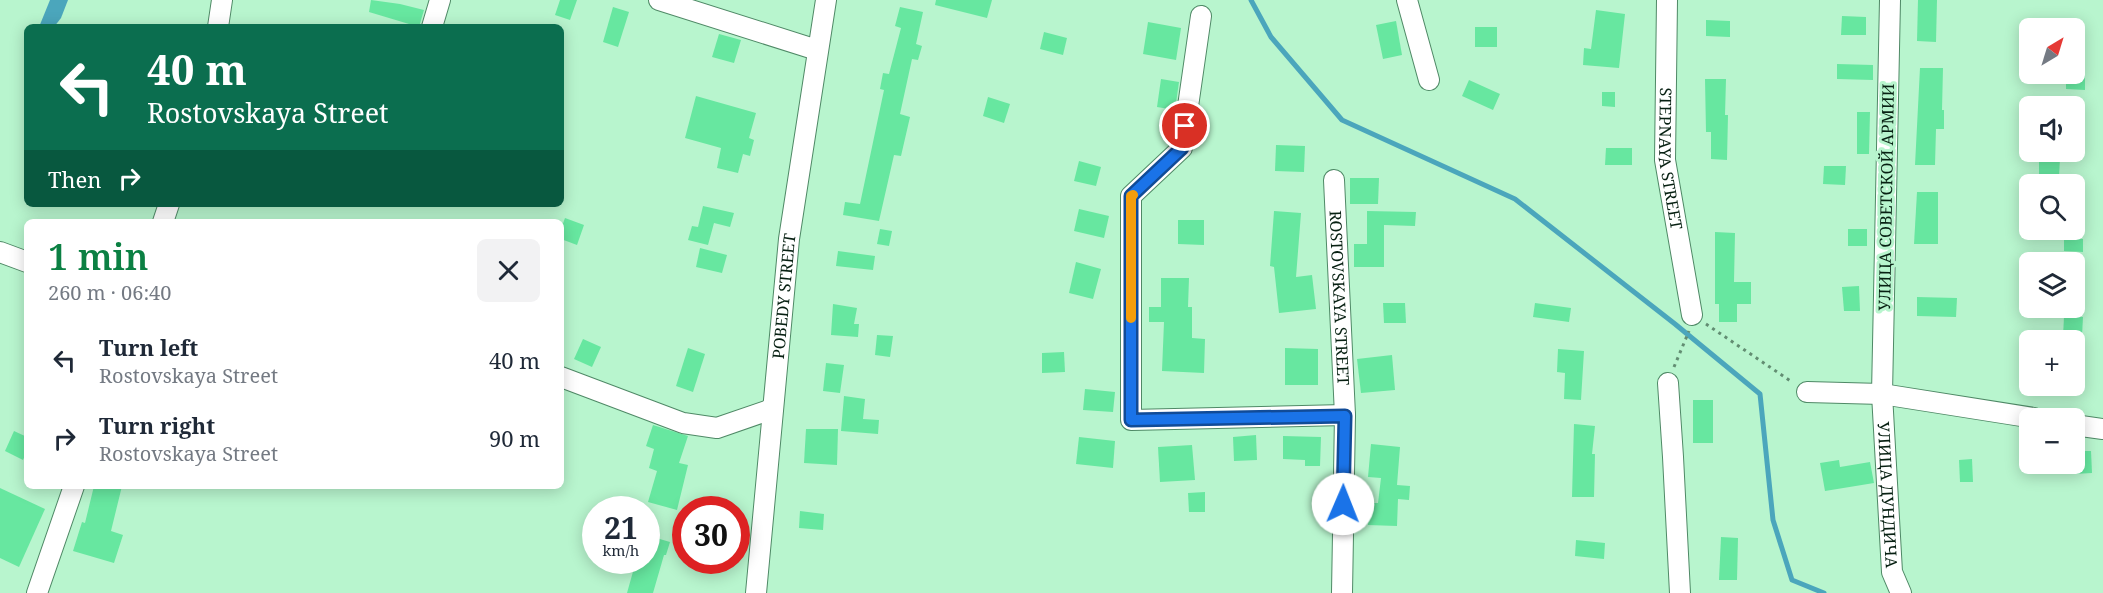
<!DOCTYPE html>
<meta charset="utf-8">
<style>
:root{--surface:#fff;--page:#f2f2f3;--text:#1f2937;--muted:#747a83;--accent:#0b8043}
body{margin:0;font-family:"Noto Serif",serif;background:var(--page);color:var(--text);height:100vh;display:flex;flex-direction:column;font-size:22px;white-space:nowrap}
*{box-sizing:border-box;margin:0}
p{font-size:20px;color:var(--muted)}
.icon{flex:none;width:33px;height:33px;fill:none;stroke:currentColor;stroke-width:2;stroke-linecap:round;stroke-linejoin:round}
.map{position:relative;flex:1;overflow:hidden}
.side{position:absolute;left:24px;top:219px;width:540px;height:270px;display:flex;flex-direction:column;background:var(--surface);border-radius:9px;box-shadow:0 3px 15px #0003}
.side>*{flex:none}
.banner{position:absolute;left:24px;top:24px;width:540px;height:183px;border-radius:9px;box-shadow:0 3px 15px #0003;background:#0b6e4f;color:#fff;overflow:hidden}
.needle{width:39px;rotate:38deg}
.fabs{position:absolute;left:2019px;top:18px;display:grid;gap:12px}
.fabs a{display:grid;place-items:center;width:66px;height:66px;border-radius:9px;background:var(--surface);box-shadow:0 3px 15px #0003;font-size:30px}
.speed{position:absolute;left:582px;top:496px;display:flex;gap:12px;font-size:30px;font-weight:700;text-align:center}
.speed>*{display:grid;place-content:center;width:78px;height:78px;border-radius:50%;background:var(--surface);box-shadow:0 3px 15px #0003;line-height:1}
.speed small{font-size:15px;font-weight:400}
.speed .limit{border:9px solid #d22;background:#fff;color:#111}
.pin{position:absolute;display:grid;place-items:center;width:51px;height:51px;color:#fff;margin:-26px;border:3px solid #fff;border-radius:50%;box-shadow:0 2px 6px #0007}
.me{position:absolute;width:66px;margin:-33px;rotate:1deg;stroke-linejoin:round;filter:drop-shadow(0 0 4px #0008)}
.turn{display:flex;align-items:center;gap:21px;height:126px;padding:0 24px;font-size:27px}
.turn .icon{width:78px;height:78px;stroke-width:2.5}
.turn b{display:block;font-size:42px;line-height:51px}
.then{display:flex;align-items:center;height:57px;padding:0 24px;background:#0003;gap:12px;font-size:22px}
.round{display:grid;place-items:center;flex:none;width:63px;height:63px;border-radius:9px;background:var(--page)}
.headline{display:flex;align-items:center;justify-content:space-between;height:102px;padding:0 24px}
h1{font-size:36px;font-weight:600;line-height:45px;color:var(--accent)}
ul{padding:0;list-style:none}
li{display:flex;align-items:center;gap:18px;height:78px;padding:0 24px}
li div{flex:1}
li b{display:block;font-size:22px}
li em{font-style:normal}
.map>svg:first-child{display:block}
</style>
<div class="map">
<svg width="2103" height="593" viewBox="0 0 2103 593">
<rect width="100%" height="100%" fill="#b8f5ce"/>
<path fill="#4ba6bc" d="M50 0H68L61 18 54 27H39Z"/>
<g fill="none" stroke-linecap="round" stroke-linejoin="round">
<path stroke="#4ba6bc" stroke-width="5" d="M1251 0 1271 37 1342 120 1515 199 1675 324 1760 394 1773 520 1792 580 1824 593"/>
</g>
<g fill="#67e7a0">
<path d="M371 0 400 4 424 10 419 27 369 12Z"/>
<path d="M560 0H577L570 20 555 15Z"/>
<path d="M936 0H992L987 18 935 5Z"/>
<path d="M1918 0H1937L1936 42 1917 41Z"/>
<path d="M613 7 629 12 618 47 603 42Z"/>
<path d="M900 7 923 12 916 44 922 46 918 60 912 59 900 114 910 117 901 156 894 155 879 221 843 215 845 202 860 204 884 90 880 89 883 73 889 74 901 28 895 26Z"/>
<path d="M1596 10 1625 14 1619 68 1583 65 1584 48 1591 49Z"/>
<path d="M1842 16 1866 17V35H1841Z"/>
<path d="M1706 20 1730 21V37L1706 36Z"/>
<path d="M1396 21 1402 55 1383 59 1376 25Z"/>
<path d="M1148 22 1181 28 1176 60 1143 54Z"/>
<rect x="1475" y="27" width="22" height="20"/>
<path d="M1044 32 1067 38 1063 55 1040 49Z"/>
<path d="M719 34 741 40 734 63 712 57Z"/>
<path d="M1837 64 1873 65V80L1837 79Z"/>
<path d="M1920 68H1943L1942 110H1944V129H1936L1935 165H1915Z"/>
<path d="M2066 74H2085V90L2066 89Z"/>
<path d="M1161 79 1179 82 1175 110 1157 107Z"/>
<path d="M1705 79H1726L1725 115H1728L1727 160 1711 159V132H1706Z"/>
<path d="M1469 80 1500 94 1493 110 1462 96Z"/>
<path d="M1602 92H1615V107L1602 106Z"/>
<path d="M696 96 756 113 749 138 754 140 750 156 743 154 738 173 717 168 721 148 685 138Z"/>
<path d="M988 97 1010 104 1004 123 983 116Z"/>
<path d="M1857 112H1870L1869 154H1857Z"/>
<path d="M1276 145 1305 146 1304 172 1275 171Z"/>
<path d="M1606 148H1632V165H1605Z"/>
<path d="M2039 158 2060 159 2059 176H2039Z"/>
<path d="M1079 161 1101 167 1096 186 1074 181Z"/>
<path d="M1824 166H1846L1845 185 1823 184Z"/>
<path d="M1350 178H1379L1378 204H1350Z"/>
<path d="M1917 192H1938V244H1914Z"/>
<path d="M703 206 734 213 730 227 714 223 708 245 688 240 692 226 698 227Z"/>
<path d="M1079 209 1109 216 1104 238 1074 231Z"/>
<path d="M1274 211 1301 213 1296 277 1312 275 1316 309 1279 313 1274 267 1270 266Z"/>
<path d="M1367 211 1416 212 1415 226 1384 225V267H1354V244H1367Z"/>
<path d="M565 218 584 225 577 245 561 239V229Z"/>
<path d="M1178 220H1204V245L1178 244Z"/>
<path d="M880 229 892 231 889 246 877 244Z"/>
<rect x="1848" y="229" width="19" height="17"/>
<path d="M1715 232 1735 233 1734 282H1751V304H1737V322H1719V304H1715Z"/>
<path d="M2064 238 2083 239V252L2064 251Z"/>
<path d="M700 248 727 255 722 273 696 267Z"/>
<path d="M838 251 875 256 873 270 836 266Z"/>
<path d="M1076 262 1101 269 1093 299 1069 293Z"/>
<path d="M1161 278H1189L1188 307H1192V338L1205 339 1204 373 1162 371 1164 322H1149V307H1161Z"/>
<path d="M1859 286 1860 311H1844L1842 287Z"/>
<path d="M1917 297 1957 298 1956 317 1917 316Z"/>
<path d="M1383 303H1405L1406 323H1384Z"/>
<path d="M1535 303 1571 308 1569 322 1533 317Z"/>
<path d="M833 304 857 308 854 324H859L858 337 831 335Z"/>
<path d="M2064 317H2083L2082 336H2063Z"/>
<path d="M877 335 893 336 890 357 875 355Z"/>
<path d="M583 339 601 347 592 367 574 359Z"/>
<path d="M688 348 705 354 693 392 676 386Z"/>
<path d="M1285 348 1318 349V385H1285Z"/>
<path d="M1558 349 1584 351 1581 400 1564 399 1565 373 1557 372Z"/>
<path d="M1064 352 1065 372 1042 373V353Z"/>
<path d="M1392 355 1395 390 1361 393 1357 359Z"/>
<path d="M826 363 844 365 840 393 823 391Z"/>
<path d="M1085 389 1115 392 1113 412 1083 410Z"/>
<path d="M844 396 865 399 863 419 879 420 878 434 841 431Z"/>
<rect x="1693" y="400" width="20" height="43"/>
<path d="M1574 424 1595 426 1592 454H1595L1594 497H1572Z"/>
<path d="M653 425 688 436 679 463 688 465 677 510 648 502 657 471 649 468 654 449 646 446Z"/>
<path d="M806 429H838L837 465 804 463Z"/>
<path d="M14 431 27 437V451L23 460 5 451Z"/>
<path d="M1256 435 1257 460 1234 461 1233 437Z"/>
<path d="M1283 436 1321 437 1320 466H1305V460L1283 459Z"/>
<path d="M1079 437 1115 441 1113 468 1076 464Z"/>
<path d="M1371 444 1400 447 1397 485 1410 486 1409 500 1398 499 1397 526 1368 525 1369 503H1378L1381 478 1368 477Z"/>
<path d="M1192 445 1195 480 1160 482 1158 447Z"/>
<path d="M2074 451H2091L2092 473 2074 474Z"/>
<path d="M1972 459 1973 482H1960L1959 460Z"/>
<path d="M1839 460 1840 467 1870 462 1874 483 1825 491 1820 463Z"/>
<path d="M94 486H122L111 531 123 535 114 563 73 551 82 522 85 523Z"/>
<path d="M0 488 45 509 19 567 0 558Z"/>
<path d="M1205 492V512H1189L1188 493Z"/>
<path d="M800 511 824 514 823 530 799 528Z"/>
<path d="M646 535 670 542 666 555H664L653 593H627L636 561H646Z"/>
<path d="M1721 537 1738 538 1737 580H1719Z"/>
<path d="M1576 540 1605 543 1604 559 1575 556Z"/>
</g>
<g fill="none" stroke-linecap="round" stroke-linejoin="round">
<defs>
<g id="minor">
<path d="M659 0 817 50"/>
<path d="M1407 0 1429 80"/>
<path id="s1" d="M1667 0 1665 160 1692 315"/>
<path id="s2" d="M1890 0 1882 394 1892 572 1901 593"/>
<path d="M1201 16 1182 148 1131 196V420L1345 415"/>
<path d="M218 27 222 0"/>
<path d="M432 27 440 0"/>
<path id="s3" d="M1334 180 1345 415 1342 593"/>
<path d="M163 222 169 204"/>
<path d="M0 252 27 262"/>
<path d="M561 377 683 423 717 428 772 409"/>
<path d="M1668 383 1673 457 1680 593"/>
<path d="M1807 392 1882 394 2034 418"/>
<path d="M2074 425 2103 429"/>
<path d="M37 593 74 486"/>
<path id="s4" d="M756 593 789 239 826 0"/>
</g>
</defs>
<use href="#minor" stroke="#4f8966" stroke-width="22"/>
<g stroke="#628d72" stroke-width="3" stroke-dasharray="3 4.5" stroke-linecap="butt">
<path d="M1706 324 1792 382"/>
<path d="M1674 367 1689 331"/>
</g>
<use href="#minor" stroke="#fff" stroke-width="20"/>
</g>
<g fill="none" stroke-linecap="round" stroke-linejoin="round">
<defs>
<path id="route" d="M1185 126 1182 148 1131 196V420L1345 416 1343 504"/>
</defs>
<use href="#route" stroke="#114b97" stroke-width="15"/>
<use href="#route" stroke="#1a73e8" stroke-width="10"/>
<path stroke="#f59e0b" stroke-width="10" d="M1131 318V196L1133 195"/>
</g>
<g text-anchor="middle" stroke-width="6" stroke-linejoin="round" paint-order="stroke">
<g font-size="16" fill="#072012" stroke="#b8f5ce">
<text dy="6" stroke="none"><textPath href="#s1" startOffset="159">STEPNAYA STREET</textPath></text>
<text transform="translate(1886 197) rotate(-89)" y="6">УЛИЦА СОВЕТСКОЙ АРМИИ</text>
<text dy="6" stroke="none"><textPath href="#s4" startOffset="298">POBEDY STREET</textPath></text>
<text dy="6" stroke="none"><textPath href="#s3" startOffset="118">ROSTOVSKAYA STREET</textPath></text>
<text dy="6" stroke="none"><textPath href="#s2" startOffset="495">УЛИЦА ДУНДИЧА</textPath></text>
</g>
</g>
</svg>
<div class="fabs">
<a><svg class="needle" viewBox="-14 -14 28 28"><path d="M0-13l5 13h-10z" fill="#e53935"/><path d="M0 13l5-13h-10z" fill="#747a83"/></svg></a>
<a><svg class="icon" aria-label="sound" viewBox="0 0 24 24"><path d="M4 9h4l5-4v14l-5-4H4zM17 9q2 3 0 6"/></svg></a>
<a><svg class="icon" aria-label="search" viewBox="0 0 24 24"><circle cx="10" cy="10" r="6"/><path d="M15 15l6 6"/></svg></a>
<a><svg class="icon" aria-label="layers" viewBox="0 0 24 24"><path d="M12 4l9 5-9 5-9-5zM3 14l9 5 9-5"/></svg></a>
<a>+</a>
<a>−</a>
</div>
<div class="speed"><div>21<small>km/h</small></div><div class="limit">30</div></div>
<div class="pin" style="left:1185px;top:126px;background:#d93025"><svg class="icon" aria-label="arrive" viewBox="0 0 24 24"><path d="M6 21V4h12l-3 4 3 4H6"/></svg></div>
<svg class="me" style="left:1343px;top:504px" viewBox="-20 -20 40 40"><circle r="19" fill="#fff"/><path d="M0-13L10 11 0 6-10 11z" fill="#1a73e8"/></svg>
<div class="banner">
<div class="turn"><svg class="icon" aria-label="left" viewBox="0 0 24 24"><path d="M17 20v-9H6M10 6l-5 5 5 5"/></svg><div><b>40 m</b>Rostovskaya Street</div></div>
<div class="then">Then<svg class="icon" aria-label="right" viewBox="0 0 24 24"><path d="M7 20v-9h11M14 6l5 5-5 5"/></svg></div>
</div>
<section class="side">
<div class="headline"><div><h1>1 min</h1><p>260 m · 06:40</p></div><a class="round"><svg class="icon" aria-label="close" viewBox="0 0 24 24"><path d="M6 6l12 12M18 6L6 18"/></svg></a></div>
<ul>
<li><svg class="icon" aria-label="left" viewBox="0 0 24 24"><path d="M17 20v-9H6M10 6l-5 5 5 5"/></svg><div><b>Turn left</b><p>Rostovskaya Street</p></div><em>40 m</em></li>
<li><svg class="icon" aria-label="right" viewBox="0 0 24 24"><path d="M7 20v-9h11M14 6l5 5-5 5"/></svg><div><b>Turn right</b><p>Rostovskaya Street</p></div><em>90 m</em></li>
</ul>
</section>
</div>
